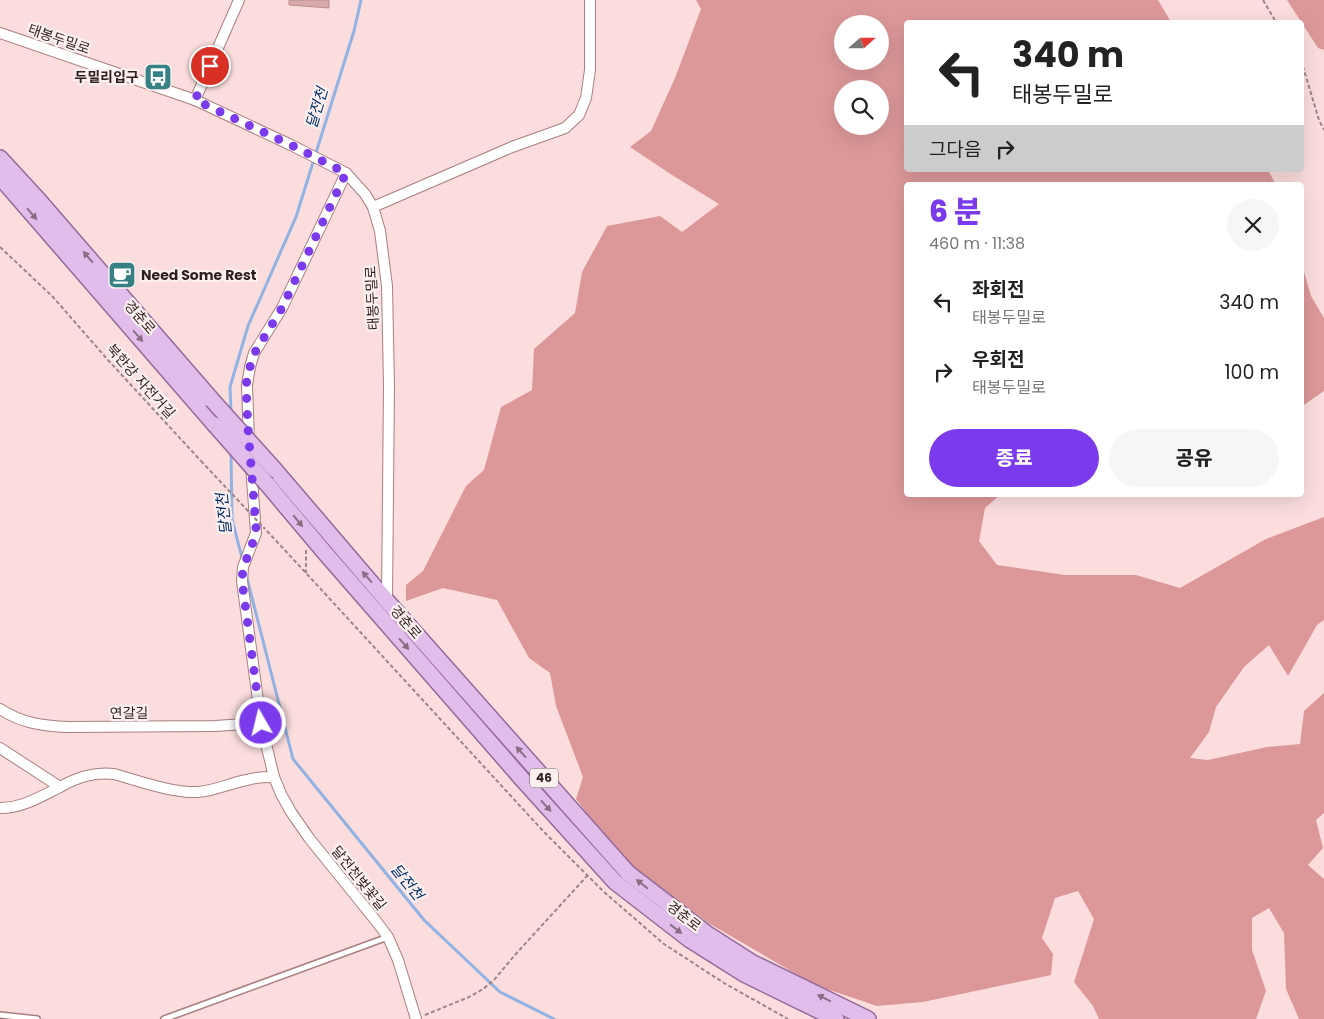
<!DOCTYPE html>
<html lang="ko">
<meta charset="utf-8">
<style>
:root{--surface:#fff;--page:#f6f6f6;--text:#222;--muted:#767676;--accent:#7c3aed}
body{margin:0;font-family:Poppins,"Noto Sans KR",sans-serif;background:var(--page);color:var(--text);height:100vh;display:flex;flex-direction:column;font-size:19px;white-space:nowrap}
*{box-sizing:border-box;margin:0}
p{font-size:16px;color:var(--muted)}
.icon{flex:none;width:28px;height:28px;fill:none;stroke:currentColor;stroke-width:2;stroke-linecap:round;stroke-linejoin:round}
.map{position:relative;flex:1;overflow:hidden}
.panel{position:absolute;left:904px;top:182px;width:400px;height:315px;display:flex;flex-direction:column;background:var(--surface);border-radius:5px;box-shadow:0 5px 20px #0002}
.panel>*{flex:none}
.banner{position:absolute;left:904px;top:20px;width:400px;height:152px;border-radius:5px;box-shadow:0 5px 20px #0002;background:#fff;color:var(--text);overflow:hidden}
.needle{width:32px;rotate:69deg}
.buttons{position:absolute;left:834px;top:15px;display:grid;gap:10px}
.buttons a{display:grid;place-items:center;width:55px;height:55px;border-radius:50%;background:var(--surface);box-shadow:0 5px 20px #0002;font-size:25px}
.pin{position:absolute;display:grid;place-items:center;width:42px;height:42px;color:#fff;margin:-21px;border:2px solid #fff;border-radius:50%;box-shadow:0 1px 5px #0007}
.me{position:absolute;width:55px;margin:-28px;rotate:352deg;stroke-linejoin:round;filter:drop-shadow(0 0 4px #0008)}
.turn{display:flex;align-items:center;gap:18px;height:105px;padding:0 25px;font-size:22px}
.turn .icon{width:65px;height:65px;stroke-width:2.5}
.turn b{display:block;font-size:35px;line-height:42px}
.then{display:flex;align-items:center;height:48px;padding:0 25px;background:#0003;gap:10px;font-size:19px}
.round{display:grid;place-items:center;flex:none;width:52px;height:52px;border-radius:26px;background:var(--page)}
.summary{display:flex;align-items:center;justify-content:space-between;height:85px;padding:0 25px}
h1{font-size:30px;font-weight:800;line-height:38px;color:var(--accent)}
.action{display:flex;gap:10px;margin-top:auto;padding:10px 25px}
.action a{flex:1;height:58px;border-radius:30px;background:var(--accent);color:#fff;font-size:20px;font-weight:800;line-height:58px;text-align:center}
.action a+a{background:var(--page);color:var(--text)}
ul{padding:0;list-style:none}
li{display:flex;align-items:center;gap:15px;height:70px;padding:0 25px}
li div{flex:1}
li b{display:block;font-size:19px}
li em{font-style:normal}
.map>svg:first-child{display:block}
</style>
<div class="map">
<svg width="1324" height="1019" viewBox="0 0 1324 1019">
<rect width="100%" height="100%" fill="#fbdddd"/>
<g fill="#dc9899" fill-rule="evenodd">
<path d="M696 0H1158L1171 22H906V170H1268L1276 185H906V495H1000L985 508 979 541 997 565 1065 575H1136L1180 588 1266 539 1324 517V620L1317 625 1288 676 1269 645 1244 667 1216 707 1209 732 1190 758 1208 760 1267 747 1300 744 1304 711 1324 693V813L1316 820 1323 848 1308 865 1324 879V1019H1299L1286 989 1284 933 1269 908 1252 918V950L1266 991 1256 1019H1099L1093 1006 1074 982 1094 919 1078 891 1055 898 1042 938 1053 954 1051 975 923 1002 877 1006 815 985 710 924 621 858 576 799 583 777 556 706 550 673 529 658 497 600 443 588 406 601V585L423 571 466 486 484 470 501 407 532 390 534 349 575 313 582 272 607 226 660 216 682 232 719 204 672 175 630 147 651 131 675 78 701 9ZM842 24H880V61H842ZM842 89H880V126H842Z"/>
<path d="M1287 0H1324V50L1318 48Z"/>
<path d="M1301 261 1311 296 1324 318V391L1301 407Z"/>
</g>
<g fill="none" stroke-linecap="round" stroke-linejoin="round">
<g stroke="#90b2e4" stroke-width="3">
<path d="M231 412 230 387 248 326 296 217 354 31 361 0"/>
<path d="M231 451 232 519 242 558"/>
<path d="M246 574 293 759 424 920 500 992 554 1019"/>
</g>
</g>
<path fill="#d9aaab" stroke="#bc8f8f" d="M289 0H329V8L289 5Z"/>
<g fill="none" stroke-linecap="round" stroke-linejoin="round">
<defs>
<g id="lane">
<path d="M0 1015 37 1019"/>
<path d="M164 1019 388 937"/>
</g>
<g id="street">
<path d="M0 33 195 100 291 145 346 173 365 194 373 207 380 231 387 286 389 385 387 601"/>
<path d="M195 100 239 0"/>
<path d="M373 207 512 147 565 128 579 115 586 98 590 70V0"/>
<path d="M249 441 247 385 250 367 254 353 282 308 346 173"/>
<path d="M251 466 256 533 243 567 242 581 261 723 274 777 281 794 291 812 309 838 376 921 388 937 398 960 416 1019"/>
<path d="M0 709C21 723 43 726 68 727L215 726 261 723"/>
<path d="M0 748 60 787C78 777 93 772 114 774 139 781 172 793 198 792 215 791 230 783 247 780 256 777 265 777 274 777"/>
<path d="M0 808C22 808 40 797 60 787"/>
</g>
<g id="primary">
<path d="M0 158 35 196 212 400"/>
<path d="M0 177 215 425"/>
<path d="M275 470 387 601 628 873 706 933 753 963 868 1019"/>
<path d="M267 484 325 553 522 779 615 882 690 940 744 974 836 1019"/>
</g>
</defs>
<use href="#lane" stroke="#aa7e7e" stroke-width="8"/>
<use href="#street" stroke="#aa7e7e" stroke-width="12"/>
<use href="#primary" stroke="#95699a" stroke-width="18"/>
<g stroke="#9d8585" stroke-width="2" stroke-dasharray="4 2.5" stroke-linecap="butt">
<path d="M1263 0 1276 22"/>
<path d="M1301 60 1319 120 1324 130"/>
<path d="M0 247 53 297 108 360 201 461"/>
<path d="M267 531 306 573 544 832 604 892 664 944 724 983 788 1019"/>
<path d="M306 550V573"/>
<path d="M425 1015 469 997 483 989 494 980 514 956 587 876"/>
</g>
<use href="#lane" stroke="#fff" stroke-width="5"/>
<use href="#street" stroke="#fff" stroke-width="10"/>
<use href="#primary" stroke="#e0bdeb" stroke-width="15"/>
<defs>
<g id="primary-bridge">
<path d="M212 400 275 470"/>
<path d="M215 425 267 484"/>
</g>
</defs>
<use href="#primary-bridge" stroke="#95699a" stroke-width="18" stroke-linecap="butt"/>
<path stroke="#9d8585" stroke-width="2" stroke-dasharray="4 2.5" stroke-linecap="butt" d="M201 461 265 529"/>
<use href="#primary-bridge" stroke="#e0bdeb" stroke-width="15"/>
</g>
<defs><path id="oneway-solid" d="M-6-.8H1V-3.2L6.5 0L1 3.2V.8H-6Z" transform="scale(1.25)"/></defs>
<g fill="#886e84">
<use href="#oneway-solid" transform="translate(32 214) rotate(49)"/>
<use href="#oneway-solid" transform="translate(88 257) rotate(-131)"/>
<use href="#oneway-solid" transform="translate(138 336) rotate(49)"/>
<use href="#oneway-solid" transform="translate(298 521) rotate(50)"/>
<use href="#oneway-solid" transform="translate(367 577) rotate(-131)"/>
<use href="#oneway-solid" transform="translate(404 644) rotate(49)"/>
<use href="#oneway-solid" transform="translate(521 752) rotate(-132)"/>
<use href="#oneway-solid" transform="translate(546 806) rotate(48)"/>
<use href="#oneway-solid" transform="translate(642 884) rotate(-142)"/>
<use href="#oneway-solid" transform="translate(676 929) rotate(38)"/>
<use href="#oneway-solid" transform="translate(824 998) rotate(-154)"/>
</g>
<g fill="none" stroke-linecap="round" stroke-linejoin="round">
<path stroke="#7c3aed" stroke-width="9" stroke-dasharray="0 16.2" d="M210 66 195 100 291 145 346 173 282 308 254 354 250 367 246 385 248 428 256 527C255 546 242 561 242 581L261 723"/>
</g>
<defs>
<symbol id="bus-square" viewBox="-11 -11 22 22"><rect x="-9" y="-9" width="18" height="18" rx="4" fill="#378083" stroke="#faf0ef"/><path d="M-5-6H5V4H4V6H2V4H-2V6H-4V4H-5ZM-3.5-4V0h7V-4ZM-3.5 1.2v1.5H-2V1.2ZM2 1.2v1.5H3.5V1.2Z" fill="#fff"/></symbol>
<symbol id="cafe-square" viewBox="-11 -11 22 22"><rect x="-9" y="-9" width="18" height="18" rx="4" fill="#378083" stroke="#faf0ef"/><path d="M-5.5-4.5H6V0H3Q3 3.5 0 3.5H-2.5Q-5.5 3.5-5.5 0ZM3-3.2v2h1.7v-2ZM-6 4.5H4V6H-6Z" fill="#fff"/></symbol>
</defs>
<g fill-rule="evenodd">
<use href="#bus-square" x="142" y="61" width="32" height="32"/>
<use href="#cafe-square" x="106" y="259" width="32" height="32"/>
</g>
<g text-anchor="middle" stroke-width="4.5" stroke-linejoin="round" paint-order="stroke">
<rect fill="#faf0ef" stroke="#6d5d5d" stroke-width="1" x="530" y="768.5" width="28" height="19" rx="4"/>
<g font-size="12" font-weight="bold" fill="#301e1e">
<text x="544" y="782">46</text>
</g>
<g font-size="14" fill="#301e1e" stroke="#faf0ef">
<text transform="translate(59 39) rotate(19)" y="5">태봉두밀로</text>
<text transform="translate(372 298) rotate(-93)" y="5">태봉두밀로</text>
<text transform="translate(140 317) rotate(49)" y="5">경춘로</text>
<text transform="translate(141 381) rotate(48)" y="5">북한강 자전거길</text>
<text transform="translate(406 622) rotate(49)" y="5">경춘로</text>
<text transform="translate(129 713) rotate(-1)" y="5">연갈길</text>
<text transform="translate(359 878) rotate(51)" y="5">달전천벚꽃길</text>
<text transform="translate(684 916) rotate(38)" y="5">경춘로</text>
</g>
<g font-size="14" font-weight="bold" fill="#301e1e" stroke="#faf0ef" text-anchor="end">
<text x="139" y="82">두밀리입구</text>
<text x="141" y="280" text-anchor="start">Need Some Rest</text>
</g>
<g font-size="15" font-style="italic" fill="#022d67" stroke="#faf0ef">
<text transform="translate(317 108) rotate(-73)" y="5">달전천</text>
<text transform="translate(224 514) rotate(-96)" y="5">달전천</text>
<text transform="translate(407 882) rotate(51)" y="5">달전천</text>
</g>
</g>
</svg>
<div class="buttons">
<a><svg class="needle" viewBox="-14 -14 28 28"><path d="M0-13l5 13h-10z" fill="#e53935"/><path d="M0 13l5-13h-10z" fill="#767676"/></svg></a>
<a><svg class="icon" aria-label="search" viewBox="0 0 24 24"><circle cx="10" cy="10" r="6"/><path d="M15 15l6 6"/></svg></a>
</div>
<div class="pin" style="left:210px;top:66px;background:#d93025"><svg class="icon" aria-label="arrive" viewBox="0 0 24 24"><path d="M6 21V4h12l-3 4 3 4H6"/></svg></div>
<svg class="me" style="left:261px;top:723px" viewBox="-20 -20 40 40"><circle r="17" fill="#7c3aed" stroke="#fff" stroke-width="3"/><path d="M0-11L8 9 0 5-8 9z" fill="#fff"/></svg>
<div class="banner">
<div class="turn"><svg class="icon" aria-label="left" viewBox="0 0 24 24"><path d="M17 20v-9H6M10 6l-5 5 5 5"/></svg><div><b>340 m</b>태봉두밀로</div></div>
<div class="then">그다음<svg class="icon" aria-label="right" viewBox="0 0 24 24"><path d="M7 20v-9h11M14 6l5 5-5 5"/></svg></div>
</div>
<section class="panel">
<div class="summary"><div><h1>6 분</h1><p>460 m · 11:38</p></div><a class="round"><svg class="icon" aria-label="close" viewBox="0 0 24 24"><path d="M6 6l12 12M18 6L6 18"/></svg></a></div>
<ul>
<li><svg class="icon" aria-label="left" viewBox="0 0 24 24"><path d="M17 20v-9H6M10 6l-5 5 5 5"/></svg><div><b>좌회전</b><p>태봉두밀로</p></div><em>340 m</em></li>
<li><svg class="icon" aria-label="right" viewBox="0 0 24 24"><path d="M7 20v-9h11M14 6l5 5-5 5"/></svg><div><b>우회전</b><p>태봉두밀로</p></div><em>100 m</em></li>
</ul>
<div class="action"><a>종료</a><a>공유</a></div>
</section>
</div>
